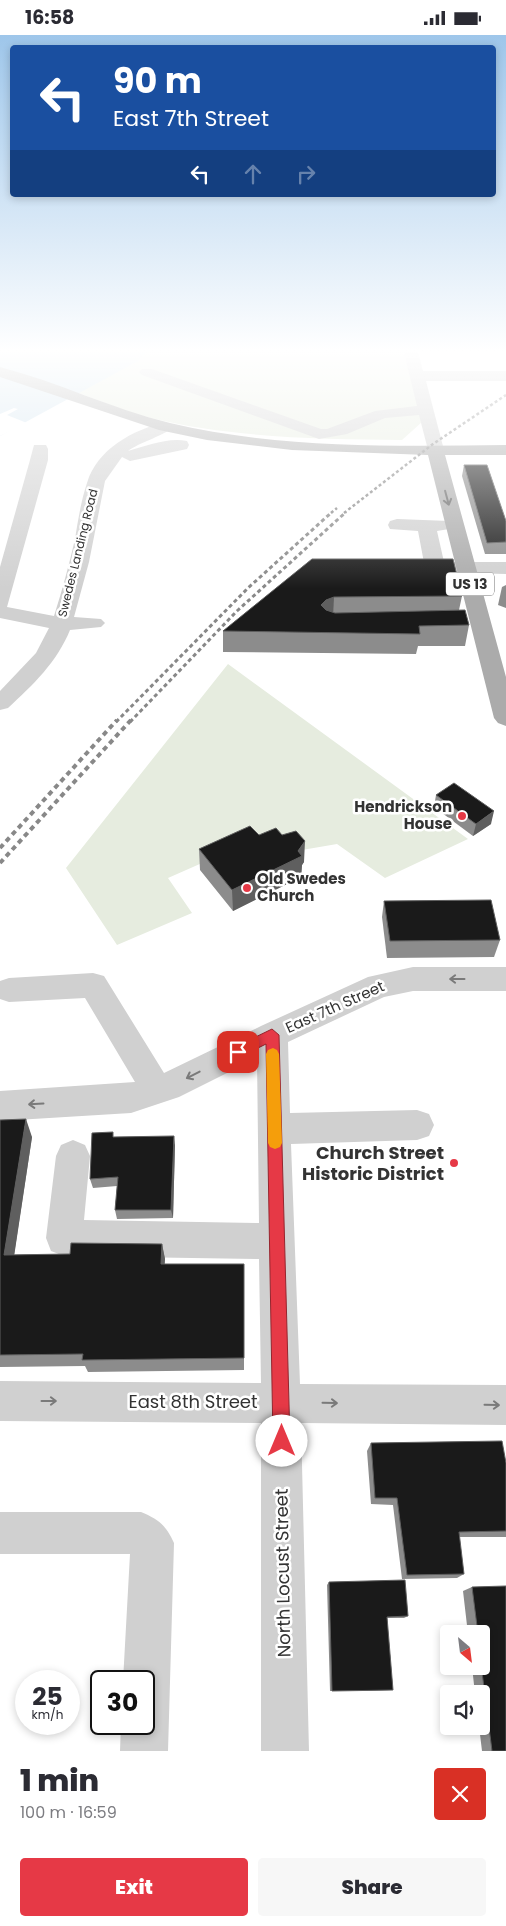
<!DOCTYPE html>
<meta charset="utf-8">
<style>
:root{--surface:#fff;--page:#f7f7f7;--text:#2b2b33;--muted:#7c7c81;--accent:#e63946}
body{margin:0;font-family:Poppins,sans-serif;background:var(--page);color:var(--text);height:100vh;display:flex;flex-direction:column;font-size:19px;white-space:nowrap}
*{box-sizing:border-box;margin:0}
p{font-size:16px;color:var(--muted)}
.icon{flex:none;width:28px;height:28px;fill:none;stroke:currentColor;stroke-width:2;stroke-linecap:round;stroke-linejoin:round}
.map{position:relative;height:1716px;overflow:hidden}
.drawer{display:flex;flex-direction:column;background:var(--surface);flex:1}
.drawer>*{flex:none}
.top-card{position:absolute;left:10px;top:10px;width:486px;height:152px;border-radius:5px;box-shadow:0 2px 8px #0003;background:#1a4fa0;color:#fff;overflow:hidden}
.needle{width:32px;rotate:152deg}
.fabs{position:absolute;left:440px;top:1590px;display:grid;gap:10px}
.fabs a{display:grid;place-items:center;width:50px;height:50px;border-radius:5px;background:var(--surface);box-shadow:0 2px 8px #0003;font-size:25px}
.speed{position:absolute;left:15px;top:1635px;display:flex;gap:10px;font-size:25px;font-weight:700;text-align:center}
.speed>*{display:grid;place-content:center;width:65px;height:65px;border-radius:50%;background:var(--surface);box-shadow:0 2px 8px #0003;line-height:1}
.speed small{font-size:12px;font-weight:400}
.speed .limit{border:2px solid #111;border-radius:8px;background:#fff;color:#111}
.pin{position:absolute;display:grid;place-items:center;width:42px;height:42px;color:#fff;margin:-21px;border-radius:10px;box-shadow:0 2px 8px #0006}
.me{position:absolute;width:55px;margin:-28px;rotate:0deg;stroke-linejoin:round;filter:drop-shadow(0 0 4px #0008)}
.turn{display:flex;align-items:center;gap:18px;height:105px;padding:0 20px;font-size:22px}
.turn .icon{width:65px;height:65px;stroke-width:2.5}
.turn b{display:block;font-size:35px;line-height:42px}
.lanes{display:flex;align-items:center;height:48px;padding:0 20px;background:#0003;justify-content:center;gap:25px;direction:ltr}
.lanes .off{opacity:.35}
.round{display:grid;place-items:center;flex:none;width:52px;height:52px;border-radius:5px;background:var(--page)}
.overview{display:flex;align-items:center;justify-content:space-between;height:85px;padding:0 20px}
h1{font-size:30px;font-weight:800;line-height:38px}
.cta{display:flex;gap:10px;margin-top:auto;padding:10px 20px}
.cta a{flex:1;height:58px;border-radius:5px;background:var(--accent);color:#fff;font-size:20px;font-weight:800;line-height:58px;text-align:center}
.cta a+a{background:var(--page);color:var(--text)}
.status{display:flex;justify-content:space-between;align-items:center;height:35px;padding:0 25px;background:var(--surface);direction:ltr}
.status svg{height:14px;fill:currentColor}
.map>svg:first-child{display:block}
</style>
<div class="status"><b>16:58</b><svg viewBox="0 0 49 12"><path d="M0 12V9h3v3zM5 12V6h3v6zM10 12V3h3v9zM15 12V0h3v12zM26 1h20v11H26zM47 4h2v5h-2z"/></svg></div>
<div class="map">
<svg width="506" height="1716" viewBox="0 0 506 1716">
<rect width="100%" height="100%" fill="#fff"/>
<g fill="#e6ecdf">
<path d="M141 314H403L422 387 402 405C318 404 233 403 151 383 126 377 102 366 78 358L118 336Z"/>
<path d="M228 629 468 804 385 843 337 809 302 815 261 802 168 843 192 878 117 910 66 833Z"/>
</g>
<path fill="#cfe2ee" d="M0 314H152L143 320 138 326 0 401Z"/>
<path fill="#fff" d="M14 373 18 374 7 380 27 388 0 401V379Z"/>
<g fill="none" stroke-linecap="round" stroke-linejoin="round">
<g fill="#d0d0d0" fill-rule="evenodd">
<path d="M403 314H417L423 336H506V346H426L444 415 442 419H430L428 415 419 380 385 383 347 399 319 404 142 340 139 337 142 334H152L321 394H327L375 376 417 371Z"/>
<path d="M165 387 173 392C168 399 138 408 128 416 146 411 168 402 187 406L189 410 187 414 130 426 122 422 105 446 89 527 74 582 101 584 105 588 101 592 70 595C57 627 33 650 8 673L0 675V656L36 618 49 593 0 583V532L30 425 34 410H46L48 414V425L7 572 54 581C62 556 69 530 75 504 78 485 81 466 87 448 97 414 133 395 165 387Z"/>
<path d="M397 484 449 486 451 490 449 494 437 496 444 527H506V539L428 537 425 533 418 496 390 494 388 490 390 486Z"/>
<path d="M413 932H506V956H413L384 962 288 1007 290 1078 417 1075 429 1079 434 1090 429 1101 417 1105 291 1109 300 1349 506 1350V1390L301 1388 309 1716H261V1388L0 1386V1346L261 1348 259 1224 64 1221 51 1216 46 1203 56 1121 61 1110 73 1105 85 1110 90 1121 84 1185 259 1188 257 1023 179 1062 131 1078 0 1086V1056L135 1047 85 963 9 967 0 964V946L9 943 93 938 104 941 164 1038 261 991 368 942Z"/>
<path d="M0 1477H141C158 1484 166 1490 174 1508L168 1716H120L121 1689H144V1646H123L130 1519H0Z"/>
</g>
<path fill="#ababab" fill-rule="evenodd" d="M0 332C58 347 112 374 170 388 279 414 395 411 506 410V420H445L506 642V691L498 688 494 683 428 420 292 415 207 405 159 395 0 342Z"/>
<g stroke="#888" stroke-width="2.5" stroke-dasharray="3 2.5" stroke-linecap="butt">
<path d="M331 478 337 473"/>
<path d="M344 478 433 409 506 360"/>
</g>
<g stroke="#888" stroke-width="3" stroke-dasharray="4 3" stroke-linecap="butt">
<path d="M116 687 248 553 332 477"/>
<path d="M130 687 237 576 346 477"/>
</g>
<g stroke="#888" stroke-width="4" stroke-dasharray="5 4" stroke-linecap="butt">
<path d="M0 813 117 685"/>
<path d="M0 828 131 685"/>
</g>
</g>
<g fill="#8c8c8c">
<path d="M464 430 506 486V519H485L462 441Z"/>
<path d="M312 524 462 561 459 575 469 590 465 611H418L416 619 223 617V596Z"/>
<path d="M506 550V573L498 570 502 552Z"/>
<path d="M436 760 491 789 473 801 434 772Z"/>
<path d="M259 800 304 827 302 830 301 842 233 876 200 835 199 814Z"/>
<path d="M384 866 500 905 494 922 387 923 382 882Z"/>
<path d="M0 1085 32 1102 14 1220 70 1219 162 1209 165 1224 164 1229H244V1335L88 1337 85 1331 0 1332Z"/>
<path d="M114 1102 175 1110 173 1183 117 1184 115 1175 117 1151 93 1153 90 1144Z"/>
<path d="M371 1408 506 1428V1502H459L464 1539 457 1543 402 1544 393 1470 371 1469 367 1416Z"/>
<path d="M329 1547 408 1581 404 1583H387L393 1655 330 1656 327 1550Z"/>
<path d="M472 1552 506 1716H482L479 1691H481V1659H475L472 1631H481V1599H468L463 1556Z"/>
</g>
<g fill="#5f5f5f">
<path d="M334 562 333 582 321 570 326 565Z"/>
<path d="M494 776 491 789 473 801 476 789Z"/>
<path d="M305 806 304 827 302 830 301 842 233 876 232 855 298 816Z"/>
<path d="M26 1084 32 1102 12 1235 4 1220Z"/>
<path d="M174 1101 175 1110 173 1183 171 1175Z"/>
<path d="M162 1209 165 1224 164 1243 161 1229Z"/>
</g>
<g fill="#1a1a1a" stroke="#5f5f5f">
<path d="M464 430H487L506 486V507L487 508Z"/>
<path d="M312 524H453L462 561 334 562 326 565 321 570 326 575 335 578 465 575 469 590 419 591 420 599 223 596Z"/>
<path d="M454 748 494 776 476 789 436 760Z"/>
<path d="M250 791 259 800 276 793 282 800 296 796 305 806 298 816 302 821 232 855 199 814Z"/>
<path d="M491 865 500 905 390 906 384 866Z"/>
<path d="M26 1084 4 1220 70 1219 71 1208 162 1209 161 1229H244V1323L82 1325 83 1319 0 1320V1085Z"/>
<path d="M113 1097V1102L174 1101 171 1175H115L118 1142 90 1144 92 1098Z"/>
<path d="M502 1406 506 1428V1496L459 1497 464 1539 407 1540 397 1463H375L371 1408Z"/>
<path d="M405 1545 408 1581 387 1582 393 1655 332 1656 329 1547Z"/>
<path d="M506 1551V1716H492L481 1629V1599H478L472 1552Z"/>
</g>
<defs><path id="oneway-shaft" d="M-6 0H5M1.5-3L5.5 0L1.5 3" fill="none" stroke-width="1.6" stroke-linecap="round" stroke-linejoin="round" transform="scale(1.25)"/></defs>
<use stroke="#636363" href="#oneway-shaft" transform="translate(447 463) rotate(75)"/>
<g stroke="#7a7a7a">
<use href="#oneway-shaft" transform="translate(457 944) rotate(180)"/>
<use href="#oneway-shaft" transform="translate(193 1040) rotate(153)"/>
<use href="#oneway-shaft" transform="translate(36 1069) rotate(177)"/>
<use href="#oneway-shaft" transform="translate(49 1366)"/>
<use href="#oneway-shaft" transform="translate(330 1368) rotate(1)"/>
<use href="#oneway-shaft" transform="translate(492 1370) rotate(1)"/>
</g>
<linearGradient id="sky" x2="0" y2="1"><stop stop-color="#9ec6ea"/><stop offset="0.57" stop-color="#fff"/><stop offset="1" stop-color="#fff" stop-opacity="0"/></linearGradient>
<rect width="506" height="554" fill="url(#sky)"/>
<path fill="#e63946" stroke="#96252e" d="M272 994 279 1000 290 1406 288 1412 282 1414 276 1412 273 1406 266 1009 238 1023 233 1021 231 1017 233 1013Z"/>
<path fill="#f59e0b" d="M273 1013 277 1015 279 1019 282 1108 280 1112 275 1114 270 1112 268 1108 266 1019 268 1015Z"/>
<g fill="#e63946" stroke="#fff" stroke-width="2">
<circle cx="462" cy="781" r="5"/>
<circle cx="247" cy="853" r="5"/>
<circle cx="454" cy="1128" r="5"/>
</g>
<g text-anchor="middle" stroke-width="5" stroke-linejoin="round" paint-order="stroke">
<g font-size="12" fill="#333" stroke="#fff">
<text transform="translate(78 518) rotate(-76)" y="4">Swedes Landing Road</text>
</g>
<rect fill="#fff" stroke="#707070" stroke-width="1" x="446" y="537.5" width="48" height="23" rx="4"/>
<g font-size="14" font-weight="bold" fill="#333">
<text x="470" y="554">US 13</text>
</g>
<g font-size="15" font-weight="bold" fill="#333" stroke="#fff" text-anchor="end">
<text x="452" y="777">Hendrickson<tspan x="452" dy="17">House</tspan></text>
<text x="257" y="849" text-anchor="start">Old Swedes<tspan x="257" dy="17">Church</tspan></text>
</g>
<g font-size="15" fill="#333" stroke="#fff">
<text transform="translate(335 972) rotate(-24)" y="5">East 7th Street</text>
</g>
<g font-size="18" font-weight="bold" fill="#333" stroke="#fff" text-anchor="end">
<text x="444" y="1124">Church Street<tspan x="444" dy="21">Historic District</tspan></text>
</g>
<g font-size="18" fill="#333" stroke="#fff">
<text x="193" y="1373">East 8th Street</text>
<text transform="translate(283 1538) rotate(-91)" y="6">North Locust Street</text>
</g>
</g>
</svg>
<div class="fabs">
<a><svg class="needle" viewBox="-14 -14 28 28"><path d="M0-13l5 13h-10z" fill="#e53935"/><path d="M0 13l5-13h-10z" fill="#7c7c81"/></svg></a>
<a><svg class="icon" aria-label="sound" viewBox="0 0 24 24"><path d="M4 9h4l5-4v14l-5-4H4zM17 9q2 3 0 6"/></svg></a>
</div>
<div class="speed"><div>25<small>km/h</small></div><div class="limit">30</div></div>
<div class="pin" style="left:238px;top:1017px;background:#d93025"><svg class="icon" aria-label="arrive" viewBox="0 0 24 24"><path d="M6 21V4h12l-3 4 3 4H6"/></svg></div>
<svg class="me" style="left:282px;top:1406px" viewBox="-20 -20 40 40"><circle r="19" fill="#fff"/><path d="M0-13L10 11 0 6-10 11z" fill="#e63946"/></svg>
<div class="top-card">
<div class="turn"><svg class="icon" aria-label="left" viewBox="0 0 24 24"><path d="M17 20v-9H6M10 6l-5 5 5 5"/></svg><div><b>90 m</b>East 7th Street</div></div>
<div class="lanes"><svg class="icon" aria-label="left" viewBox="0 0 24 24"><path d="M17 20v-9H6M10 6l-5 5 5 5"/></svg><svg class="icon off" aria-label="ahead" viewBox="0 0 24 24"><path d="M12 20V5M6 11l6-6 6 6"/></svg><svg class="icon off" aria-label="right" viewBox="0 0 24 24"><path d="M7 20v-9h11M14 6l5 5-5 5"/></svg></div>
</div>
</div>
<section class="drawer">
<div class="overview"><div><h1>1 min</h1><p>100 m · 16:59</p></div><a class="round" style="background:#d93025;color:#fff"><svg class="icon" aria-label="close" viewBox="0 0 24 24"><path d="M6 6l12 12M18 6L6 18"/></svg></a></div>
<div class="cta"><a>Exit</a><a>Share</a></div>
</section>
